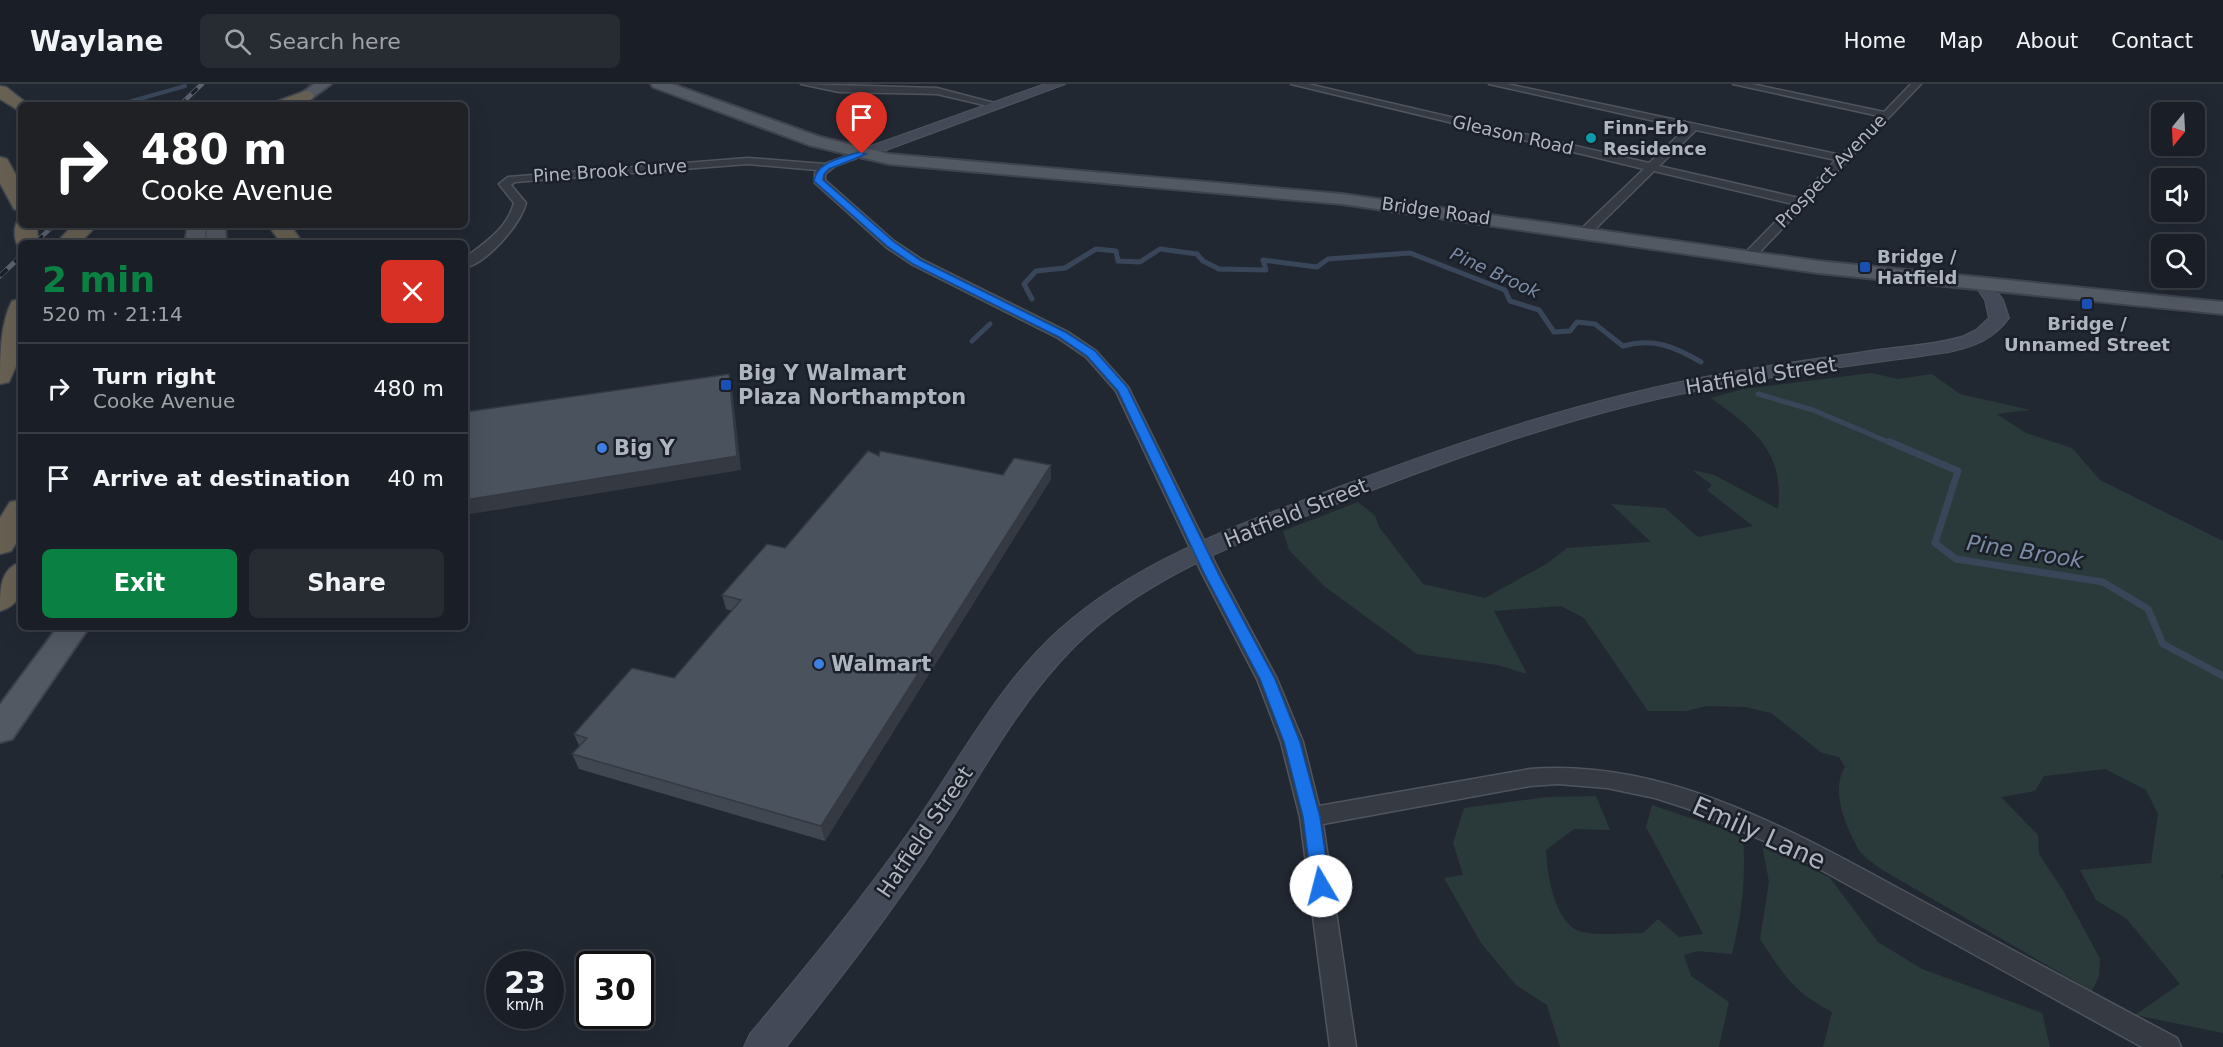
<!DOCTYPE html>
<meta charset="utf-8">
<style>
:root{--surface:#1a1e26;--page:#272b32;--text:#f1f3f6;--muted:#9fa2a7;--line:#383c43;--accent:#0b8043}
body{margin:0;font-family:"DejaVu Sans",sans-serif;background:var(--page);color:var(--text);height:100vh;display:flex;flex-direction:column;font-size:22px;white-space:nowrap}
*{box-sizing:border-box;margin:0}
p{font-size:20px;color:var(--muted)}
.icon{flex:none;width:33px;height:33px;fill:none;stroke:currentColor;stroke-width:2;stroke-linecap:round;stroke-linejoin:round}
.map{position:relative;flex:1;overflow:hidden}
.sheet{position:absolute;left:18px;top:156px;width:450px;height:390px;display:flex;flex-direction:column;background:var(--surface);border-radius:9px;box-shadow:0 6px 24px #0002,0 0 0 2px var(--line)}
.sheet>*{flex:none}
.guide{position:absolute;left:18px;top:18px;width:450px;height:126px;border-radius:9px;box-shadow:0 6px 24px #0002,0 0 0 2px var(--line);background:#202124;color:#fff;overflow:hidden}
.needle{width:39px;rotate:198deg}
.fabs{position:absolute;left:2151px;top:18px;display:grid;gap:12px}
.fabs a{display:grid;place-items:center;width:54px;height:54px;border-radius:9px;background:var(--surface);box-shadow:0 6px 24px #0002,0 0 0 2px var(--line);font-size:30px}
.speed{position:absolute;left:486px;top:867px;display:flex;gap:12px;font-size:30px;font-weight:700;text-align:center}
.speed>*{display:grid;place-content:center;width:78px;height:78px;border-radius:50%;background:var(--surface);box-shadow:0 6px 24px #0002,0 0 0 2px var(--line);line-height:1}
.speed small{font-size:15px;font-weight:400}
.speed .limit{border:3px solid #111;border-radius:9px;background:#fff;color:#111}
.pin{position:absolute;display:grid;place-items:center;width:51px;height:51px;color:#fff;margin:-62px -26px;border-radius:50% 50% 50% 0;rotate:-45deg;box-shadow:0 0 6px #0007}
.pin .icon{rotate:45deg}
.me{position:absolute;width:66px;margin:-33px;rotate:352deg;stroke-linejoin:round;filter:drop-shadow(0 0 4px #0008)}
.turn{display:flex;align-items:center;gap:21px;height:126px;padding:0 24px;font-size:27px}
.turn .icon{width:78px;height:78px;stroke-width:2.5}
.turn b{display:block;font-size:42px;line-height:51px}
.round{display:grid;place-items:center;flex:none;width:63px;height:63px;border-radius:9px;background:var(--page)}
.summary{display:flex;align-items:center;justify-content:space-between;height:102px;padding:0 24px}
h1{font-size:36px;font-weight:600;line-height:45px;color:var(--accent)}
.action{display:flex;gap:12px;margin-top:auto;padding:12px 24px}
.action a{flex:1;height:69px;border-radius:9px;background:var(--accent);color:#fff;font-size:24px;font-weight:600;line-height:69px;text-align:center}
.action a+a{background:var(--page);color:var(--text)}
ul{padding:0;list-style:none}
li{display:flex;align-items:center;gap:18px;height:90px;padding:0 24px;border-top:2px solid var(--line)}
li div{flex:1}
li b{display:block;font-size:22px}
li em{font-style:normal}
header{display:flex;align-items:center;gap:36px;box-sizing:border-box;height:84px;padding:0 30px;background:var(--surface);border-bottom:2px solid var(--line)}
header strong{font-size:28px}
nav{display:flex;gap:33px;margin-inline-start:auto;font-size:21px}
.search{width:420px;height:54px;background:var(--page);display:flex;align-items:center;gap:15px;box-sizing:border-box;padding:0 21px;border-radius:9px;color:var(--muted);font-size:22px}
.map>svg:first-child{display:block}
</style>
<header>
<strong>Waylane</strong>
<div class="search"><svg class="icon" aria-label="search" viewBox="0 0 24 24"><circle cx="10" cy="10" r="6"/><path d="M15 15l6 6"/></svg>Search here</div>
<nav><a>Home</a><a>Map</a><a>About</a><a>Contact</a></nav>
</header>
<div class="map">
<svg width="2223" height="963" viewBox="0 0 2223 963">
<rect width="100%" height="100%" fill="#222832"/>
<g fill="#2a3a3a">
<path d="M1871 289 1898 295 1932 290 1960 310 2030 326 1997 330 2026 349 2072 364 2100 396 2223 457V789L2221 792 2223 796V949L2135 931 2180 900 2127 835 2096 816 2080 786 2151 779 2158 730 2146 706 2105 685 2044 692 2035 707 2001 713 2038 751 2039 770 2064 808 2100 875 2099 892 2092 907 1884 787C1876 781 1864 774 1859 766 1846 743 1830 707 1845 683L1839 673 1822 669 1771 629 1745 623 1707 622 1686 627H1648L1584 534 1561 522 1494 527 1527 590 1498 581 1417 570 1324 502 1289 466 1283 447 1358 418 1375 432 1379 443 1423 500 1485 514 1548 479 1567 464 1651 458 1611 420 1665 424 1698 453 1753 442 1707 406 1712 401 1692 386 1714 391 1778 425C1785 368 1754 345 1711 314L1743 305Z"/>
<path d="M1596 712 1610 746 1574 745 1546 766C1547 789 1554 841 1582 848 1600 852 1625 849 1643 849L1658 835 1679 853 1703 850 1646 743 1652 721 1743 752C1746 793 1742 830 1732 870L1697 867 1684 871 1691 892 1729 918 1719 963H1560L1547 921 1516 901 1481 859 1444 794 1463 791 1453 759 1464 724 1547 713Z"/>
<path d="M1762 760 1830 794 1878 858 1922 885 2042 929 2050 963H1823L1832 928C1792 907 1784 891 1760 855L1769 798Z"/>
</g>
<g fill="none" stroke-linecap="round" stroke-linejoin="round">
<path stroke="#39465a" stroke-width="4" d="M118 21 185 2"/>
<g stroke="#39465a" stroke-width="5">
<path d="M1032 215 1024 200 1036 187 1065 184 1096 165 1116 167 1118 177 1140 178 1160 165 1197 170 1203 177 1219 185 1266 186 1263 176 1317 183 1328 175 1410 169 1505 206 1510 217 1539 226 1554 248 1570 247 1577 238 1595 240 1623 262C1653 253 1675 263 1701 278"/>
<path d="M972 257 990 240"/>
<path d="M1758 310 1813 326 1893 360"/>
</g>
<path stroke="#39465a" stroke-width="7" d="M1890 358 1958 387 1935 459 1956 475 2103 498 2148 525 2163 560 2223 592"/>
<defs>
<g id="street">
<path d="M801 0 937 4 1002 21 997 24 937 10 839 8Z"/>
<path d="M1291 0H1308L1649 79 1686 44 1489 0H1507L1841 71 1879 32 1733 0H1752L1884 28 1911 0H1921L1751 177 1747 178 1741 174 1743 171 1793 120 1654 87 1588 152 1584 153 1578 149 1580 146 1644 85ZM1696 46 1836 76 1799 114 1659 82Z"/>
<path d="M858 68 867 70 835 82 825 90V96L894 157 921 175 1068 248 1096 267 1128 303 1220 489 1277 595 1303 658 1319 722 1530 685C1677 674 1809 757 1933 823 2014 867 2096 911 2177 954L2181 963H2142L1785 766 1695 727 1655 714 1607 704 1558 700 1530 702 1323 740 1356 963H1330L1300 733 1281 658 1257 595 1202 489 1116 307 1086 273 1058 254 913 181 886 163 815 99V89L817 86 748 80 515 98 511 101 526 119C520 141 488 178 465 184V174C485 158 507 145 514 119L499 100 508 93 748 74 825 80Z"/>
</g>
<g id="secondary">
<path d="M1045 0H1065L867 73 862 75 854 70 857 67Z"/>
<path d="M1983 194 1989 196 2003 216 2009 234C1993 256 1974 262 1949 268 1859 281 1769 291 1680 310 1556 336 1435 381 1318 427 1233 461 1142 496 1075 562 1019 618 982 689 939 755 893 827 840 895 786 963H744L750 950C807 882 863 814 914 741 960 675 999 600 1059 546 1137 476 1238 441 1334 405 1458 358 1585 315 1716 291 1769 281 1823 274 1877 266 1905 262 1936 261 1964 252L1976 246 1989 234 1985 216 1974 200Z"/>
</g>
<g id="primary">
<path d="M314 0H331L303 21H285Z"/>
<path d="M651 0H672L820 53 889 70 1342 110 1818 177 2223 218V230L1818 189 1342 120 889 80 809 61 653 3Z"/>
<path d="M188 141H206L205 159H185Z"/>
<path d="M207 141H225L226 159H206Z"/>
<path d="M58 543H89L12 655 0 658V621Z"/>
</g>
<g id="highway">
<path d="M0 2 6 3 29 21H21V28L0 15Z"/>
<path d="M305 7 311 8 314 12C305 24 288 21 275 21L278 17Z"/>
<path d="M0 73 7 75 21 100V127L14 125 0 99Z"/>
<path d="M18 136H21V141H37L38 159H21L19 164C14 156 13 144 18 136Z"/>
<path d="M73 141H97L80 159H56Z"/>
<path d="M268 141H290L303 159H281Z"/>
<path d="M21 215V271L9 298 0 300C0 274 0 240 12 217Z"/>
<path d="M21 416V452L11 467 0 470V434L10 418Z"/>
<path d="M21 478C21 501 25 520 0 527 0 505 0 485 21 478Z"/>
</g>
</defs>
<use href="#street" stroke="#4f555e" stroke-width="3"/>
<use href="#secondary" stroke="#4f555e" stroke-width="2"/>
<use href="#primary" stroke="#3e434d" stroke-width="4"/>
<use href="#highway" stroke="#3f454e" stroke-width="3"/>
<use href="#street" fill="#353a43" fill-rule="evenodd"/>
<use href="#secondary" fill="#434956" fill-rule="evenodd"/>
<use href="#primary" fill="#535963" fill-rule="evenodd"/>
<use href="#highway" fill="#686153" fill-rule="evenodd"/>
<defs>
<g id="rail-far1">
<path d="M180 21 202 0"/>
<path d="M37 157 54 141"/>
</g>
<g id="rail">
<path d="M35 159 39 156"/>
<path d="M0 192 21 172"/>
</g>
</defs>
<use href="#rail-far1" stroke="#5c636f" stroke-width="4.5"/>
<use href="#rail" stroke="#5c636f" stroke-width="5"/>
<use href="#rail-far1" stroke="#1a1f28" stroke-width="3" stroke-dasharray="8" stroke-linecap="butt"/>
<use href="#rail" stroke="#1a1f28" stroke-width="4" stroke-dasharray="10" stroke-linecap="butt"/>
</g>
<path fill="#404751" d="M879 372 1003 391 1051 395 825 757 579 685 572 670 579 662 574 650 674 594 732 527 726 525 722 511 785 464Z"/>
<g fill="#343942">
<path d="M729 290 732 303 741 386 465 431V416Z"/>
<path d="M1051 381V395L825 757 821 742Z"/>
</g>
<g fill="#4a525e" stroke="#343942" stroke-width="1.5">
<path d="M729 290 737 372 465 416V328Z"/>
<path d="M868 367 879 372 880 367 1003 391 1014 374 1051 381 821 742 572 670 587 654 574 650 632 584 674 594 741 516 722 511 767 460 785 464Z"/>
</g>
<path fill="#1a73e8" stroke="#114b97" stroke-width="1.5" d="M859 68 866 70 829 85 824 90 823 96 894 158 920 176 1067 249 1095 267 1127 303 1218 489 1275 595 1300 658 1320 733 1330 802 1327 807 1321 810 1314 807 1312 802 1303 733 1284 658 1260 595 1204 489 1118 307 1087 272 1059 253 913 180 887 162 814 97C817 77 843 74 859 68Z"/>
<circle fill="#0f9aa8" stroke="#1a1f28" stroke-width="2" cx="1591" cy="54" r="6"/>
<g fill="#1a4fb4" stroke="#1a1f28" stroke-width="2">
<rect x="1859" y="177" width="12" height="12" rx="3"/>
<rect x="2081" y="214" width="12" height="12" rx="3"/>
<rect x="720" y="295" width="12" height="12" rx="3"/>
</g>
<g fill="#3f7fe0" stroke="#1a1f28" stroke-width="2">
<circle cx="602" cy="364" r="6"/>
<circle cx="819" cy="580" r="6"/>
</g>
<g text-anchor="middle" stroke-width="5" stroke-linejoin="round" paint-order="stroke">
<g font-size="18" font-weight="bold" fill="#afb5c0" stroke="#1a1f28" text-anchor="start">
<text x="1603" y="50">Finn-Erb<tspan x="1603" dy="21">Residence</tspan></text>
<text x="1877" y="179">Bridge /<tspan x="1877" dy="21">Hatfield</tspan></text>
<text x="2087" y="246" text-anchor="middle">Bridge /<tspan x="2087" dy="21">Unnamed Street</tspan></text>
</g>
<g font-size="18" fill="#afb5c0" stroke="#1a1f28">
<text transform="translate(1513 51) rotate(13)" y="6">Gleason Road</text>
<text transform="translate(610 87) rotate(-4)" y="6">Pine Brook Curve</text>
<text transform="translate(1831 87) rotate(-46)" y="6">Prospect Avenue</text>
<text transform="translate(1436 127) rotate(8)" y="6">Bridge Road</text>
</g>
<g font-size="18" font-style="italic" fill="#7b8ba5" stroke="#1a1f28">
<text transform="translate(1495 189) rotate(25)" y="6">Pine Brook</text>
</g>
<g font-size="21" font-weight="bold" fill="#afb5c0" stroke="#1a1f28" text-anchor="start">
<text x="738" y="296">Big Y Walmart<tspan x="738" dy="24">Plaza Northampton</tspan></text>
<text x="614" y="371">Big Y</text>
<text x="831" y="587">Walmart</text>
</g>
<g font-size="21" fill="#afb5c0" stroke="#1a1f28">
<text transform="translate(1761 292) rotate(-9)" y="7">Hatfield Street</text>
<text transform="translate(1296 429) rotate(-22)" y="7">Hatfield Street</text>
<text transform="translate(925 748) rotate(-56)" y="7">Hatfield Street</text>
</g>
<g font-size="22" font-style="italic" fill="#7b8ba5" stroke="#1a1f28">
<text transform="translate(2025 467) rotate(9)" y="8">Pine Brook</text>
</g>
<g font-size="26" fill="#afb5c0" stroke="#1a1f28">
<text transform="translate(1759 749) rotate(24)" y="9">Emily Lane</text>
</g>
</g>
</svg>
<div class="fabs">
<a><svg class="needle" viewBox="-14 -14 28 28"><path d="M0-13l5 13h-10z" fill="#e53935"/><path d="M0 13l5-13h-10z" fill="#9fa2a7"/></svg></a>
<a><svg class="icon" aria-label="sound" viewBox="0 0 24 24"><path d="M4 9h4l5-4v14l-5-4H4zM17 9q2 3 0 6"/></svg></a>
<a><svg class="icon" aria-label="search" viewBox="0 0 24 24"><circle cx="10" cy="10" r="6"/><path d="M15 15l6 6"/></svg></a>
</div>
<div class="speed"><div>23<small>km/h</small></div><div class="limit">30</div></div>
<div class="pin" style="left:862px;top:70px;background:#d93025"><svg class="icon" aria-label="arrive" viewBox="0 0 24 24"><path d="M6 21V4h12l-3 4 3 4H6"/></svg></div>
<svg class="me" style="left:1321px;top:802px" viewBox="-20 -20 40 40"><circle r="19" fill="#fff"/><path d="M0-13L10 11 0 6-10 11z" fill="#1a73e8"/></svg>
<div class="guide">
<div class="turn"><svg class="icon" aria-label="right" viewBox="0 0 24 24"><path d="M7 20v-9h11M14 6l5 5-5 5"/></svg><div><b>480 m</b>Cooke Avenue</div></div>
</div>
<section class="sheet">
<div class="summary"><div><h1>2 min</h1><p>520 m · 21:14</p></div><a class="round" style="background:#d93025;color:#fff"><svg class="icon" aria-label="close" viewBox="0 0 24 24"><path d="M6 6l12 12M18 6L6 18"/></svg></a></div>
<ul>
<li><svg class="icon" aria-label="right" viewBox="0 0 24 24"><path d="M7 20v-9h11M14 6l5 5-5 5"/></svg><div><b>Turn right</b><p>Cooke Avenue</p></div><em>480 m</em></li>
<li><svg class="icon" aria-label="arrive" viewBox="0 0 24 24"><path d="M6 21V4h12l-3 4 3 4H6"/></svg><div><b>Arrive at destination</b></div><em>40 m</em></li>
</ul>
<div class="action"><a>Exit</a><a>Share</a></div>
</section>
</div>
